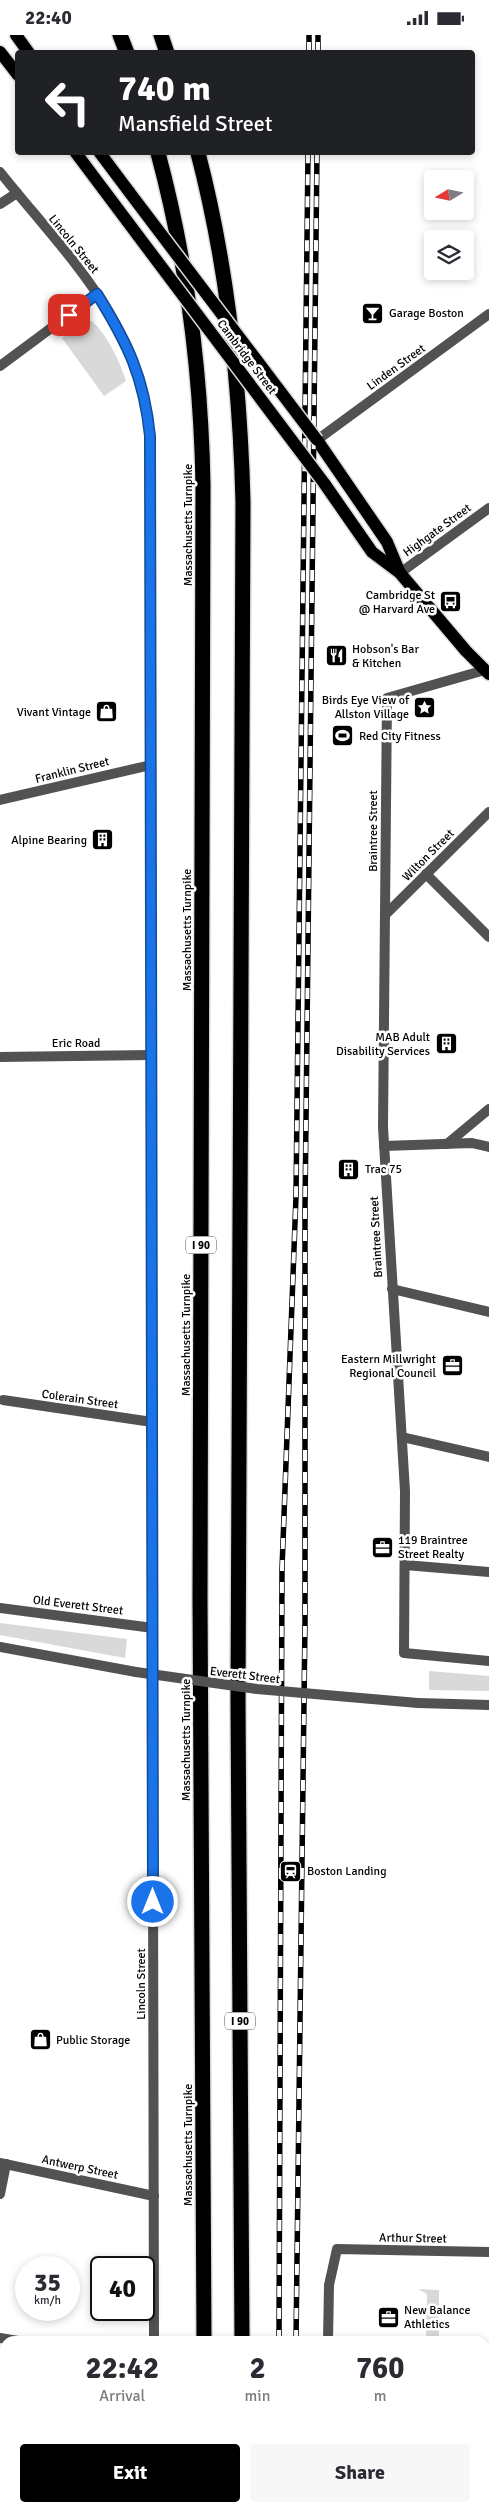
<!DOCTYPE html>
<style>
:root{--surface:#fff;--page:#f7f7f7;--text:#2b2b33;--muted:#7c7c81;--accent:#000}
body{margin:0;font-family:Signika,sans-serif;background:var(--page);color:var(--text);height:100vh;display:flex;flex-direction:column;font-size:19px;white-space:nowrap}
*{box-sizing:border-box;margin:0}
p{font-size:16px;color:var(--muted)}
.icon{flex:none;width:28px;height:28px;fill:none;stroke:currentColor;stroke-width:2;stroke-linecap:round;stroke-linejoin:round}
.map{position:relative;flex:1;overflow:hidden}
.panel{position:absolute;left:0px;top:2301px;width:490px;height:176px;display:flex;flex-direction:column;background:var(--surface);border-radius:15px 15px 0 0;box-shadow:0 2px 8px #0003}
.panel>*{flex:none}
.guide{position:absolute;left:15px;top:15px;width:460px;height:105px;border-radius:5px;box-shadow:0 2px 8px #0003;background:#202124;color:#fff;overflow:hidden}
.needle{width:32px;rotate:260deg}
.controls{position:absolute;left:424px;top:135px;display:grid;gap:10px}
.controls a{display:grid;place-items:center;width:50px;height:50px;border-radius:5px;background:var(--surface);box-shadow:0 2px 8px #0003;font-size:25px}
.speed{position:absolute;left:15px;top:2221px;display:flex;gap:10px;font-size:25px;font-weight:700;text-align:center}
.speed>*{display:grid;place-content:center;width:65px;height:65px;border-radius:50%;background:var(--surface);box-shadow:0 2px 8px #0003;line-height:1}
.speed small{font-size:12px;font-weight:400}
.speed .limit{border:2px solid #111;border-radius:8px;background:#fff;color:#111}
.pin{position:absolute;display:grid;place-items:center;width:42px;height:42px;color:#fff;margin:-21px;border-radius:10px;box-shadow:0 2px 8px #0006}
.me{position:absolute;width:55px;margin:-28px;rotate:0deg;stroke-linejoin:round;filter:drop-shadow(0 0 4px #0008)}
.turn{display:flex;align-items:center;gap:18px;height:105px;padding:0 20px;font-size:22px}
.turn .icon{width:65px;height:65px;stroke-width:2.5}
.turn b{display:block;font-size:35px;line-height:42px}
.eta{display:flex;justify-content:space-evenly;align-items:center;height:85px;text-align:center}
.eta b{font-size:30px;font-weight:700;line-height:35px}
.action{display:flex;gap:10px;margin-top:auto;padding:10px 20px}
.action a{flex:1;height:58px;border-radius:5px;background:var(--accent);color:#fff;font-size:20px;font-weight:700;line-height:58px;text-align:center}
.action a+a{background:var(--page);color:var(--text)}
.status{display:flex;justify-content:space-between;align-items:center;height:35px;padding:0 25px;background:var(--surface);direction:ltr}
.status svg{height:14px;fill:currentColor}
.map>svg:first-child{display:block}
</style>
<div class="status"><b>22:40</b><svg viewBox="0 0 49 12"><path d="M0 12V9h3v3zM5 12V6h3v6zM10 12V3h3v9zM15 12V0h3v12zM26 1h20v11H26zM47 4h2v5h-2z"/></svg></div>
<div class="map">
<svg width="489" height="2477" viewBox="0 0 489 2477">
<rect width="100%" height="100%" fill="#fff"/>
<g fill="#d9d9d9">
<path d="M92 286C108 301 119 325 126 346L104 361 62 303 83 287Z"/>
<path d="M0 1588 127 1604 125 1623 0 1600Z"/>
<path d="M429 1636 489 1641V1656L429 1655Z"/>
<path d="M418 2254 439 2255V2306H426L427 2259Z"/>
<path d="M485 2431 489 2447V2477H414V2473L485 2472Z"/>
</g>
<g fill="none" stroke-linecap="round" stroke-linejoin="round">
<defs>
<g id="primary">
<path d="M16 0 29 18"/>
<path d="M0 17 18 40"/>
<path d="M76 118 139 202"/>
<path d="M100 118 130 158"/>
<path d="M317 405 387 507 400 538"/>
<path d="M324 448 372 517 400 538 466 616 489 639"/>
</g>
<g id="motorway">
<path d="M120 0 127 18"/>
<path d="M161 0 167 18"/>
<path d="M158 118C187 226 201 337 203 450L200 1563 204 2306"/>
<path d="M198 118C228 233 240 349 243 467L238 1667 242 2306"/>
<path d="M205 2472V2477"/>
<path d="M243 2472V2477"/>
</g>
</defs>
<use href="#primary" stroke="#dbdbdb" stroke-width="15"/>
<use href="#motorway" stroke="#dbdbdb" stroke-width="18"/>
<g stroke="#525252" stroke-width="10">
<path d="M0 169 17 158"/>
<path d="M0 331 97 259"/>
<path d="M400 538 489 473"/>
<path d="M0 765 151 730"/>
<path d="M426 839 489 902"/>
<path d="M385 880 489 777"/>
<path d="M0 1022 151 1020"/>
<path d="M447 1109 489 1074"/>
<path d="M384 1111 472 1108 489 1112"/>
<path d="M392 1254 489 1277"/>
<path d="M3 1365 152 1387"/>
<path d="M402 1402 489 1422"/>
<path d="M405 1530 489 1537"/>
<path d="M0 1573 153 1593"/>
<path d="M0 2128 154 2161"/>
<path d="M0 2159 6 2129"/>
<path d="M0 2303 18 2306"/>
<path d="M328 2306 329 2250 337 2214 489 2217"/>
<path d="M326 2477V2472"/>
</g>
<g stroke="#525252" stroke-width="10">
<path d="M0 137C67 221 140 287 150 401L154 2306"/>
<path d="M317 405 489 279"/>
<path d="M485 635 387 663 383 1092 405 1456 404 1618 489 1626"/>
<path d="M0 1612 136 1637"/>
<path d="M418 1668 489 1670"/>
<path d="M155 2472V2477"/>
</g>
<use href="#primary" stroke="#000" stroke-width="12"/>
<use href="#motorway" stroke="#000" stroke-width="15"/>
<defs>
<g id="rail">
<path d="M309 18V0"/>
<path d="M318 18V0"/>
<path d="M279 2306 282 1534 296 1161 308 118"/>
<path d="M296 2306 305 1587V1173L317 118"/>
<path d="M281 2472V2477"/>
<path d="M292 2477V2472"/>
</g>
</defs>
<use href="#rail" stroke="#000" stroke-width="5.5"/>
<use href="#rail" stroke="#fff" stroke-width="4" stroke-dasharray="11" stroke-linecap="butt"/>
<defs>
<g id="primary-bridge">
<path d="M130 158 317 405"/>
<path d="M139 202 324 448"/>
</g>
</defs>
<use href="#primary-bridge" stroke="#dbdbdb" stroke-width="15" stroke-linecap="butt"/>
<path stroke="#525252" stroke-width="10" d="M136 1637 257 1654 418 1668"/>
<use href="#primary-bridge" stroke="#000" stroke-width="12"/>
</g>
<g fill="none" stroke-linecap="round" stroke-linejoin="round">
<defs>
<path id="route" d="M69 280 97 259C128 309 144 342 150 401L153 1867"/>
</defs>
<use href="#route" stroke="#114b97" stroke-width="12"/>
<use href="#route" stroke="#1a73e8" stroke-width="9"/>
</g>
<defs>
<symbol id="bar-square" viewBox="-11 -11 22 22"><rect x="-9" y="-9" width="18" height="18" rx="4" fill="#000" stroke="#fff"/><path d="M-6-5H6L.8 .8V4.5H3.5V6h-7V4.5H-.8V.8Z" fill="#fff"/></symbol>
<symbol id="bus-square" viewBox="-11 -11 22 22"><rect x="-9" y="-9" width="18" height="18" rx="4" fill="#000" stroke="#fff"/><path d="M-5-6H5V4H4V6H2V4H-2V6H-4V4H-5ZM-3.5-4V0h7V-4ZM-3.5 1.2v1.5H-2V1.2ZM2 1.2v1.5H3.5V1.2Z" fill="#fff"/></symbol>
<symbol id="restaurant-square" viewBox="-11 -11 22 22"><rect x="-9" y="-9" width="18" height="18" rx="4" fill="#000" stroke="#fff"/><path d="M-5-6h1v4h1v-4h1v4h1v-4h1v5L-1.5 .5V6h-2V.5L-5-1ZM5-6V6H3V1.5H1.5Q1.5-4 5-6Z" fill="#fff"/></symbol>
<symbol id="sight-square" viewBox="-11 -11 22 22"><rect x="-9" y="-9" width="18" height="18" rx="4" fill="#000" stroke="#fff"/><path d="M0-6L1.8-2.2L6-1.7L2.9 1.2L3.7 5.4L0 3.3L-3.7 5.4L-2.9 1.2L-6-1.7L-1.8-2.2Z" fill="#fff"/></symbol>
<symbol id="shop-square" viewBox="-11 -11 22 22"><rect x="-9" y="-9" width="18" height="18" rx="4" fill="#000" stroke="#fff"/><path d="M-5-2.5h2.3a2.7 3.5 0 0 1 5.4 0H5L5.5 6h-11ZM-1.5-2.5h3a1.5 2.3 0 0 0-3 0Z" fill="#fff"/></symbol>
<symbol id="stadium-square" viewBox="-11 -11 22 22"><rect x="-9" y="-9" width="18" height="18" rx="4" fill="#000" stroke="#fff"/><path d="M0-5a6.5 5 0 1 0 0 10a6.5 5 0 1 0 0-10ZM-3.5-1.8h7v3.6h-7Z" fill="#fff"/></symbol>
<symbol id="building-square" viewBox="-11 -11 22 22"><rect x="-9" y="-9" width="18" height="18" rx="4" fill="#000" stroke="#fff"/><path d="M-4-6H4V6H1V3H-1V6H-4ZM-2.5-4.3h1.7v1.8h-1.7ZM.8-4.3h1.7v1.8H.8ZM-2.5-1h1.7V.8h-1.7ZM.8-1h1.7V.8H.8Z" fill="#fff"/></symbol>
<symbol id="office-square" viewBox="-11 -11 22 22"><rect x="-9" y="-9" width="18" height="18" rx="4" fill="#000" stroke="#fff"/><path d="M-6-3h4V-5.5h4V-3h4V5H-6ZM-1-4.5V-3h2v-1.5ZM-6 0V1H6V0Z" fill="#fff"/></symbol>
<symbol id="station-square" viewBox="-11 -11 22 22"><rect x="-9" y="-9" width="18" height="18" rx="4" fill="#000" stroke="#fff"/><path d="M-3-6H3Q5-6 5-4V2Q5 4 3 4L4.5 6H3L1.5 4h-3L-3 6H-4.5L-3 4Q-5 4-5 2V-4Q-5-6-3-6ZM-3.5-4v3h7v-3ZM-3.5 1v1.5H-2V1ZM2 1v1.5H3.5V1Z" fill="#fff"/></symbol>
</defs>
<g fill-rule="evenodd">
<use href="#bar-square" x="360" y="266" width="25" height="25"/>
<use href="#bus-square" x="438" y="554" width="25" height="25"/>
<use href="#restaurant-square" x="324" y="608" width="25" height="25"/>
<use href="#sight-square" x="412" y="660" width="25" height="25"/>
<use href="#shop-square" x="94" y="664" width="25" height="25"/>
<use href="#stadium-square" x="330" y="688" width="25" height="25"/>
<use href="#building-square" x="90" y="792" width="25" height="25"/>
<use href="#building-square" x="434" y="996" width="25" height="25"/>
<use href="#building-square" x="336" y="1122" width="25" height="25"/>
<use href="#office-square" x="440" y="1318" width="25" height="25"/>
<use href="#office-square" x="370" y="1500" width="25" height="25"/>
<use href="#station-square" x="278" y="1824" width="25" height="25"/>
<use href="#shop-square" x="28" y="1992" width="25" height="25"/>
<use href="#office-square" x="376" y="2270" width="25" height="25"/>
</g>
<g text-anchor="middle" stroke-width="5" stroke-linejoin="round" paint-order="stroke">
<g fill="#fff" stroke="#4c4c4c" stroke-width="1">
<rect x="186" y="1201.5" width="30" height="17" rx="4"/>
<rect x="225" y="1977.5" width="30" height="17" rx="4"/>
</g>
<g font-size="11" font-weight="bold" fill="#000">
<text x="201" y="1214">I 90</text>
<text x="240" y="1990">I 90</text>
</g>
<g font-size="12" fill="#000" stroke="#fff">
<text transform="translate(74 209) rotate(51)" y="4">Lincoln Street</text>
<text transform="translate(247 322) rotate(53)" y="4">Cambridge Street</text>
<text transform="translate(396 332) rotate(-36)" y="4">Linden Street</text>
<text transform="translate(188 490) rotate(-90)" y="4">Massachusetts Turnpike</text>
<text transform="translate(437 495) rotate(-36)" y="4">Highgate Street</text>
<text transform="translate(72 735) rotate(-14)" y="4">Franklin Street</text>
<text transform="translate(373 796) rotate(-90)" y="4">Braintree Street</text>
<text transform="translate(428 820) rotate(-45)" y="4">Wilton Street</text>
<text transform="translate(187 895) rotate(-90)" y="4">Massachusetts Turnpike</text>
<text x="76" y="1012">Eric Road</text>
<text transform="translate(376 1202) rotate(-93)" y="4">Braintree Street</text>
<text transform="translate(186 1300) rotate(-90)" y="4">Massachusetts Turnpike</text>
<text transform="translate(80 1364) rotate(8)" y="4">Colerain Street</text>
<text transform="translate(78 1570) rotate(7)" y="4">Old Everett Street</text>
<text transform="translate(245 1640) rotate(7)" y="4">Everett Street</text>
<text transform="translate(186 1705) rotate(-90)" y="4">Massachusetts Turnpike</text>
<text transform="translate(141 1949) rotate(-90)" y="4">Lincoln Street</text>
<text transform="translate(188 2110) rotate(-90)" y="4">Massachusetts Turnpike</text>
<text transform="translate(80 2132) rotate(12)" y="4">Antwerp Street</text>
<text transform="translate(413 2203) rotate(1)" y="4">Arthur Street</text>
</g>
<g font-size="12" fill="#000" stroke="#fff" text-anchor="start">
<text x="389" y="282">Garage Boston</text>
<text x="435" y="564" text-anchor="end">Cambridge St<tspan x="435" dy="14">@ Harvard Ave</tspan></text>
<text x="352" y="618">Hobson's Bar<tspan x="352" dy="14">&amp; Kitchen</tspan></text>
<text x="409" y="669" text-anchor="end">Birds Eye View of<tspan x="409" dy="14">Allston Village</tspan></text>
<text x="91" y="681" text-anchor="end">Vivant Vintage</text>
<text x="359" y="705">Red City Fitness</text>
<text x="87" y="809" text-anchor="end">Alpine Bearing</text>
<text x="430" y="1006" text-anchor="end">MAB Adult<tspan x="430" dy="14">Disability Services</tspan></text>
<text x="365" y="1138">Trac 75</text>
<text x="436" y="1328" text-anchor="end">Eastern Millwright<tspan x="436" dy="14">Regional Council</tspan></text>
<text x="398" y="1509">119 Braintree<tspan x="398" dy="14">Street Realty</tspan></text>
<text x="307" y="1840">Boston Landing</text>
<text x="56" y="2009">Public Storage</text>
<text x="404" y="2279">New Balance<tspan x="404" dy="14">Athletics</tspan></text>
</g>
</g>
</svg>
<div class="controls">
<a><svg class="needle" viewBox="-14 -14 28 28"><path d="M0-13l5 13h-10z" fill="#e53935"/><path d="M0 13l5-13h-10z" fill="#7c7c81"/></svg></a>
<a><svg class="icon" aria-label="layers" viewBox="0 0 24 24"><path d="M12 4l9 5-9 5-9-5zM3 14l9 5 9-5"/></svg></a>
</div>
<div class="speed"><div>35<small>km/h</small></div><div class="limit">40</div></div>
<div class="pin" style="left:69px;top:280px;background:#d93025"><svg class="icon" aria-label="arrive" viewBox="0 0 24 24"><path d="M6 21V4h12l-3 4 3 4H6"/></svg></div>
<svg class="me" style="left:153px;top:1867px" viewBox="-20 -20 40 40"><circle r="17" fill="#1a73e8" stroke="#fff" stroke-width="3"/><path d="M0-11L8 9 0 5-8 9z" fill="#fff"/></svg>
<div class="guide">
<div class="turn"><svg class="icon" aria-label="left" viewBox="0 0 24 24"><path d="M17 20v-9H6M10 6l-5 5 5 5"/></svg><div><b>740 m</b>Mansfield Street</div></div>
</div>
<section class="panel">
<div class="eta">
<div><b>22:42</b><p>Arrival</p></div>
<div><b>2</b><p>min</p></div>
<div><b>760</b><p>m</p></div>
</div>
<div class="action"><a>Exit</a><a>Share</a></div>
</section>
</div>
